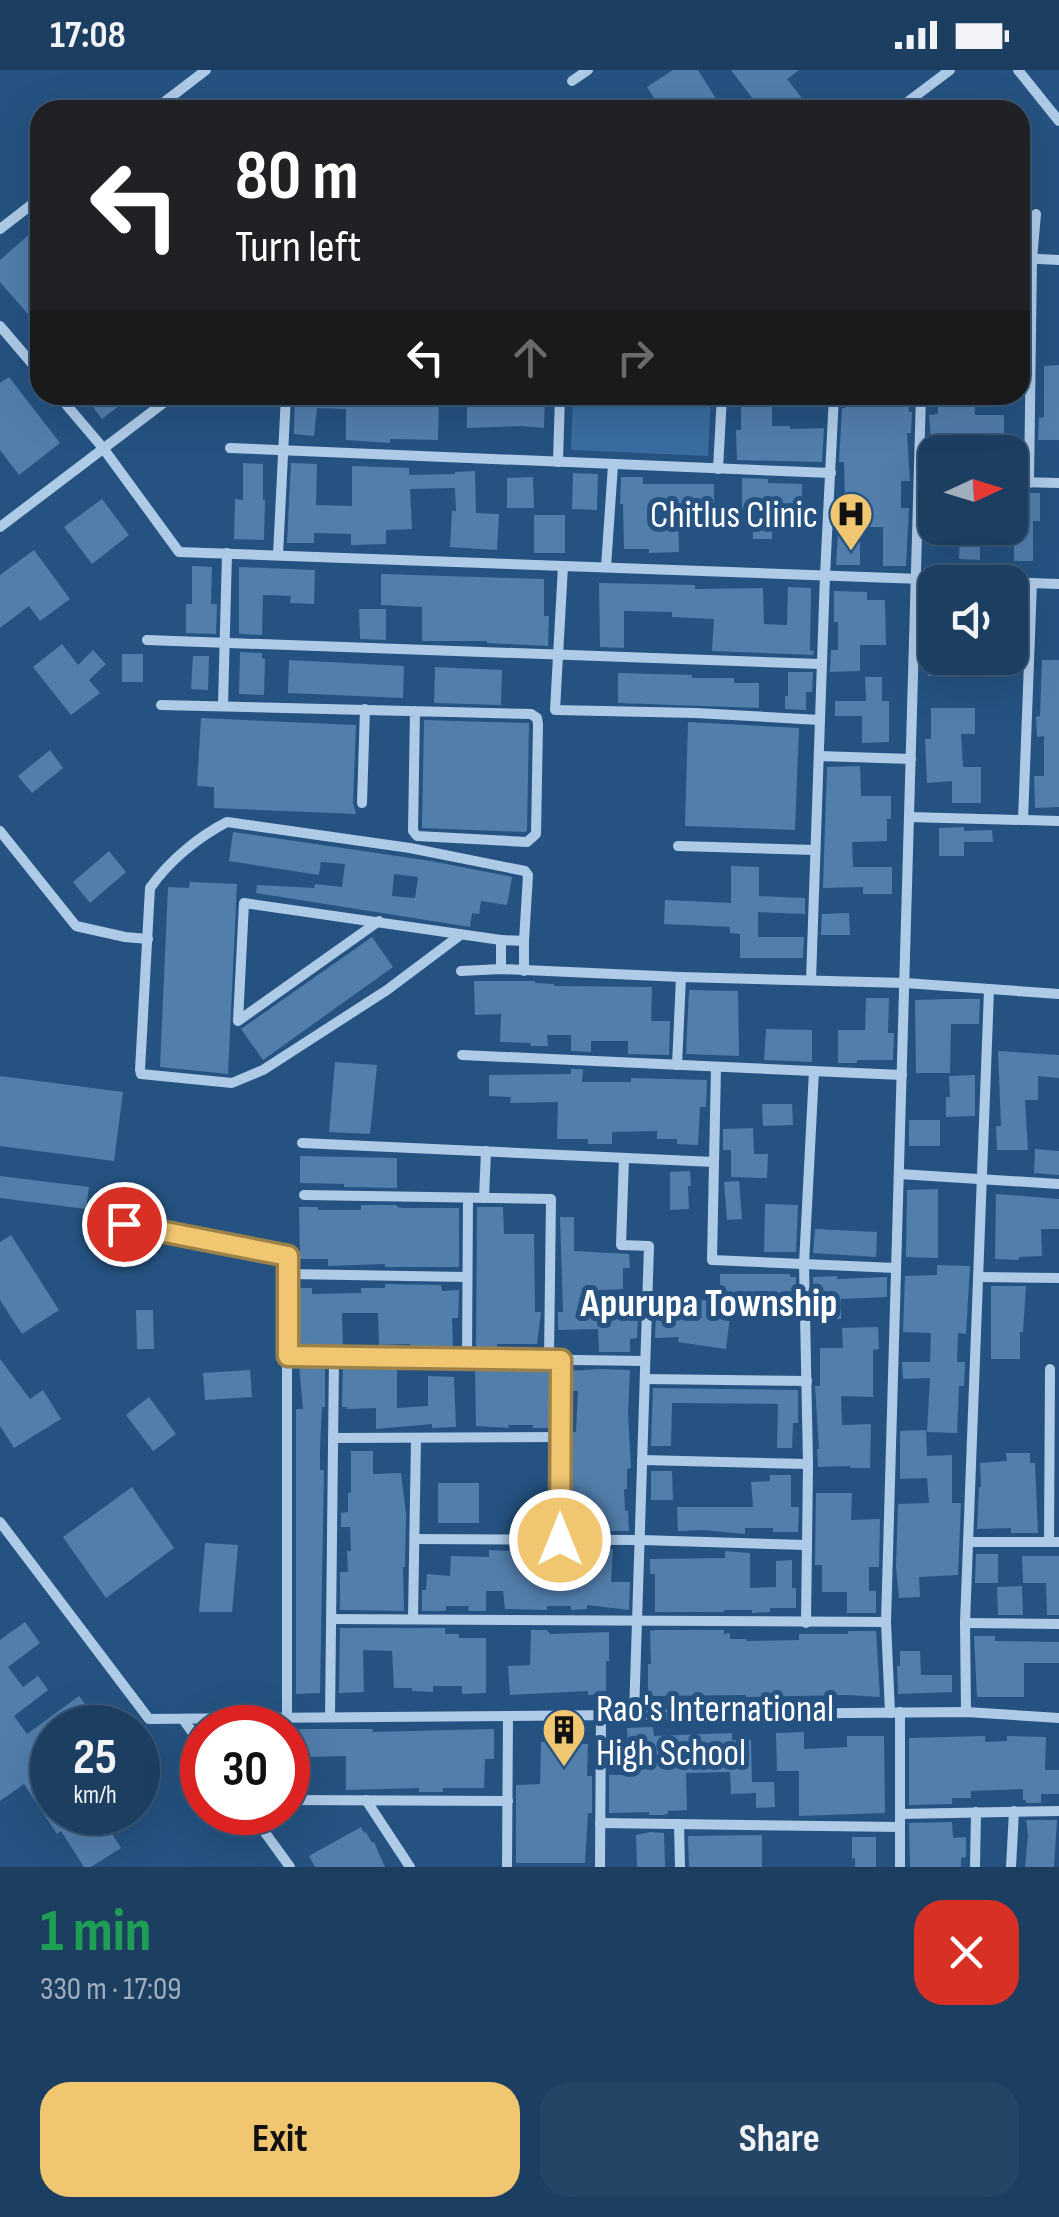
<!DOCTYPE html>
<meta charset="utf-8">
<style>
:root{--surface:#1c3e61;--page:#254567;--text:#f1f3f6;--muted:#a0aebd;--line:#3a5776;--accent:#f0c671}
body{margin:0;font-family:"Sofia Sans Condensed",sans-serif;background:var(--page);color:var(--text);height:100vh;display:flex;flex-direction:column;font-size:38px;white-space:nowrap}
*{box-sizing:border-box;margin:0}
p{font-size:32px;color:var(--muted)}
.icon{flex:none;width:55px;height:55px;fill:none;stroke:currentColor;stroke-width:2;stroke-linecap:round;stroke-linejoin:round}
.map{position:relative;height:1797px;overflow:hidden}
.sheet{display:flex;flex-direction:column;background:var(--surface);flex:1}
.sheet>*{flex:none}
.top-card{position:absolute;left:30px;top:30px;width:1000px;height:305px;border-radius:30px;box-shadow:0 10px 40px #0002,0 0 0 2px var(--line);background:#202124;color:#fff;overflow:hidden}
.needle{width:65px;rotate:86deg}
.controls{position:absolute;left:918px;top:365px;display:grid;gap:20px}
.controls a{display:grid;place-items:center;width:110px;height:110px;border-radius:20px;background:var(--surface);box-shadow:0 10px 40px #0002,0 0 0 2px var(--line);font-size:50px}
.speed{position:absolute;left:30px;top:1635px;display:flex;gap:20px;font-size:50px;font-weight:700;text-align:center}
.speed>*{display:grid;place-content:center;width:130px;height:130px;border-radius:50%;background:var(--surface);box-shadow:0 10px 40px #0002,0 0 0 2px var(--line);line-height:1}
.speed small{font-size:25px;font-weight:400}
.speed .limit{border:15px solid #d22;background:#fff;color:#111}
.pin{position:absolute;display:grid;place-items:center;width:85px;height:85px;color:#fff;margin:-42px;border:5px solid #fff;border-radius:50%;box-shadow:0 2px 10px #0007}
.me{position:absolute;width:110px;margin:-55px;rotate:0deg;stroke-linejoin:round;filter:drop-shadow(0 0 8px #0008)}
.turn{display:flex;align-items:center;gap:35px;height:210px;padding:0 40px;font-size:45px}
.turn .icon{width:130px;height:130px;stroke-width:2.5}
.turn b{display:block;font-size:70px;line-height:85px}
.lanes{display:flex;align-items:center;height:95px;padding:0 40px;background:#0003;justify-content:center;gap:50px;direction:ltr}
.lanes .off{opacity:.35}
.round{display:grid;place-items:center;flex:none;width:105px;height:105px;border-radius:30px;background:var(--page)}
.head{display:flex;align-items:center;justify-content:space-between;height:170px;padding:0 40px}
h1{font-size:60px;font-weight:700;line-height:75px;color:#1e9e55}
.button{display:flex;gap:20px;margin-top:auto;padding:20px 40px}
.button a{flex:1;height:115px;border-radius:30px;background:var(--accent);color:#111;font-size:40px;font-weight:700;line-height:115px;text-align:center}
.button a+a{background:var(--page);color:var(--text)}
.status{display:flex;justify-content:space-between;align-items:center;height:70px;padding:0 50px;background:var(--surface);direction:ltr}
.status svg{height:28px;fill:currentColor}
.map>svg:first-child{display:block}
</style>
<div class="status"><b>17:08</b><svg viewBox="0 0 49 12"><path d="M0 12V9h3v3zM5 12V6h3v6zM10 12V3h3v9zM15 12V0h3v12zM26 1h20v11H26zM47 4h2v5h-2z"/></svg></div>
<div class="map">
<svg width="1059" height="1797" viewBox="0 0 1059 1797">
<rect width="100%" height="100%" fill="#255281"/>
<path fill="#3a6c9f" d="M573 325H711L708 386 571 380Z"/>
<g fill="#527eac" fill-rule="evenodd">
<path d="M673 0H698L723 40H662L647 17Z"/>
<path d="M731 0H799L787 9 811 40H771L762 28 756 33Z"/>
<path d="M33 161 40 169V258L0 212V190Z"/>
<path d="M1059 295V370H1038L1039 348 1044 347V296Z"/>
<path d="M9 307 60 373 19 405 0 380V313Z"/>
<path d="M84 325H133L102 349Z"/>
<path d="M295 325 439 328 438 370 390 369V373L346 370V339L317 338 314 366 294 364Z"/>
<path d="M499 325H545L544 358 521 356 467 358V331H499Z"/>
<path d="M744 325H772V356H790V359L824 358 822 392 737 390 736 360H741V328H744Z"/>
<path d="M845 325H908L909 342H912L911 363H907L910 411H901V438H909L906 496H883V457H860V495H836L840 434H845L844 392H839L842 338H845Z"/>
<path d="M938 325H975V345H1004V370H977V382H932L929 345 938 344Z"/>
<path d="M243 393 263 394V430H265L264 470 234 469 235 429 243 430Z"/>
<path d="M291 393 317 394 316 435 352 436V396L409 398V405L455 404V402L475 401 476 443 499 444 497 480 450 477 452 441H456L455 418 410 419 412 459 386 460V474L351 475V464L314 463V473H287Z"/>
<path d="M573 403 598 404 597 440 572 439Z"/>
<path d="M533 407 534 438H507V408Z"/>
<path d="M621 407H643V414H714V442H678L679 482 649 483V479H624L623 434H620Z"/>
<path d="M742 408 768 409V413L802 414V453L772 452V469H753V445H742Z"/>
<path d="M1021 423H1040V451H1033V491H1014V468H1021Z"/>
<path d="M102 429 129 465 92 494 64 457Z"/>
<rect x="534" y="445" width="31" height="38"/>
<path d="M960 461H980V490L959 489Z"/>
<path d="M34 480 70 529 40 551 29 536 0 558V505Z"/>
<path d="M192 496 212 497 211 534H217L216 564 186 563V534H192Z"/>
<path d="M239 497 315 500 314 534 290 533 291 526 263 525 262 565 239 564Z"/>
<path d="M381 504 544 509V546H549L548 576 487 573V571H422V537L381 535Z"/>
<path d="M599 513 695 515V519L763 518 764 554 787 555 788 517 811 518 810 581 814 580 813 585 712 581 714 549 672 547V542L624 541V578L600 577Z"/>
<path d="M834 521 867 522V530H885L886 575H860V601L830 602 831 580H838V552H834Z"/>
<path d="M359 539H386V570L360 569Z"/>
<path d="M62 574 78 595 93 580 106 594 89 610 100 623 71 645 33 597Z"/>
<path d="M240 582 262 583V588L265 589 264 625 239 624Z"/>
<rect x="122" y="584" width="21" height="28"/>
<path d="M193 586H209L208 620 191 619Z"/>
<path d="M929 587 960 588 959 606H928Z"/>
<path d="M289 590 404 596 403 628 288 623Z"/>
<path d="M1042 590H1059V737L1035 738 1034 706H1044V666L1037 667 1036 647 1040 646Z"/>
<path d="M435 597 502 600 501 635 434 633Z"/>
<path d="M788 602H813L812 622H806V640L785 639V626H788Z"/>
<path d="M618 603 692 605V608H734V613H759V638L618 633Z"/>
<path d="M865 607H882V631H889V672L862 673V646H835V631H866Z"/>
<path d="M931 638H975V664H961L963 697H981V733H952V711L927 713 925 669H931Z"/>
<path d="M201 648 356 655 353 733 356 744 214 738V717L197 716Z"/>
<path d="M424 650 529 653 527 760 525 762 422 758Z"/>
<path d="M688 652 799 658 795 760 685 756Z"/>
<path d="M50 680 63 698 32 723 18 706Z"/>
<path d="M860 696 861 726H891V749H887V771L852 772 853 797H892V824H863V817L823 818 827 697Z"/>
<path d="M964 757V761L992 760 993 772H964V786H939V758Z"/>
<path d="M233 762 431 791 512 807 507 835 481 831 479 844 472 843 470 857 256 823 257 815 314 818 315 814 342 817 345 794 321 792 319 805 229 791ZM394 804 418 807 415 828 392 826Z"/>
<path d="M109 781 126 802 90 833 73 812Z"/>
<path d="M731 796 759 797V826L805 828V844L758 842V867H804L803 888H740V864L730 863V857L664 854 665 830 731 833Z"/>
<path d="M190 812 237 814 228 1004 160 997 168 817 189 818Z"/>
<path d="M849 843 850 865H821L822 844Z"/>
<path d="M372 867 393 897 263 990 241 959Z"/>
<path d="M474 911H535V913L554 914V916L652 917 651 951H670L669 985 628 984V971H591V982L571 981V965H547L548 976H531L530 973 500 972 501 944 475 945Z"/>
<path d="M689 920 738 921 739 986 686 984Z"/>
<path d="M866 928H889L888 963H894L893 990H857V993H838V960H865Z"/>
<path d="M952 929H980L979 954H951L950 1003H916L915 930Z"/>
<path d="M766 959 812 960V992L764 990Z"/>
<path d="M998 981 1059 985V1008L1038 1006V1030H1025L1028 1080H997L996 1056H1001Z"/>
<path d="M335 992 377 995 370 1064 329 1062Z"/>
<path d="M571 999H583L582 1012H631V1008L707 1010 706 1037H700L698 1075 677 1074V1069H657V1061L612 1062V1074H588V1069H557L558 1032 510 1033 511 1027 489 1026V1005L571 1004Z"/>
<path d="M975 1005V1046L946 1047V1027H950L949 1006Z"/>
<path d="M0 1006 123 1022 114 1091 0 1076Z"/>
<path d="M762 1034H792L793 1055 763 1056Z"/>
<rect x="909" y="1050" width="31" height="26"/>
<path d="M753 1058 754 1084H768L767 1108 731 1107V1080H723V1059Z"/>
<path d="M1035 1079 1059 1081V1105L1034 1103Z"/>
<path d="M300 1086 397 1088V1118L344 1117V1114L300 1113Z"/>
<path d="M690 1101 691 1116H688L689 1139 670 1140V1102Z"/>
<path d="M0 1106 89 1117 86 1139 0 1128Z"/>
<path d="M739 1111 742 1149 727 1150 724 1112Z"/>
<path d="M938 1119V1188L906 1187 907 1120Z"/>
<path d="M996 1124 1059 1129V1159H1041L1042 1186 1019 1187V1190L995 1189Z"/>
<path d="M765 1134 798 1135 796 1182H764Z"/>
<path d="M361 1135H397V1137L403 1138H459V1197H385V1194L328 1196V1189H300L299 1137H318V1140H361Z"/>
<path d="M477 1137H503L504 1164H534L535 1242H541L537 1274H497V1280H476Z"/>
<path d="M560 1147H574V1181L629 1184 630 1198H623V1219L586 1221V1243L638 1241 637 1268 630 1269V1282H599L598 1259 558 1260V1242H563Z"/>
<path d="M815 1159 877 1162 876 1187 813 1183Z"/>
<path d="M11 1165 59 1240 22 1264 0 1230V1172Z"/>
<path d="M937 1195 970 1196 966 1264 958 1263 957 1292H965L964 1316H959L957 1363 927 1362 930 1308 903 1309 902 1292H930L931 1263 903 1262 905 1206 937 1205Z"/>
<path d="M720 1204H790V1207H796V1240H768V1231L737 1232 735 1246H730L726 1279 678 1272 679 1267 655 1268 656 1240H683L685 1227 720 1233Z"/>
<path d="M837 1206V1209L887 1207V1227L841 1229V1249L814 1250 813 1207Z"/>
<path d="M385 1214 441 1215 442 1221 459 1220 458 1248H452L453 1280 410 1279V1274L379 1275 378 1243H342L343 1278 298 1277 297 1218H312V1224L361 1223V1218H385Z"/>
<path d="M991 1216H1026L1023 1262H1020V1289H991Z"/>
<path d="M136 1240H153L154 1279H137Z"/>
<path d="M878 1257 879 1279 873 1280V1327L841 1326 842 1355 871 1354 870 1398H850V1396L818 1397 817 1379H819L815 1316H820V1278H843L842 1258Z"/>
<path d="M0 1289 30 1329 43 1320 61 1349 14 1378 0 1356Z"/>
<path d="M299 1295H325V1337H322L320 1377V1400H324L320 1623 296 1624V1339H303Z"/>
<path d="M343 1296V1299H397V1338L428 1336V1306L454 1307 456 1357 432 1358V1354L376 1359V1338L347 1339V1337H342Z"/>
<path d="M475 1297 497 1298V1300H552L549 1358H533V1355H508L509 1358 476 1356Z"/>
<path d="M599 1299 630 1300 628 1343 631 1398 627 1399V1419H624L625 1441H628L629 1461H573L571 1362H576L578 1321H570V1301Z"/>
<path d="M250 1300 252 1327 205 1330 203 1303Z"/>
<path d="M653 1318 798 1320V1353H793L792 1378H777L778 1334 672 1333 671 1376H651Z"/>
<path d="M149 1327 176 1364 153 1381 126 1345Z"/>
<path d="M926 1360 927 1386 952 1385V1433H961L958 1505 919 1507 920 1527 899 1528 896 1497 898 1434 929 1433 927 1408 900 1409V1361Z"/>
<path d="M351 1381H373V1404L401 1403 406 1444 405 1497H403L404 1541 340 1540V1502H348L347 1481H351L350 1457H341V1443L348 1442V1423H351Z"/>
<path d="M1006 1383H1030V1393H1035L1038 1463H1011V1458L977 1459 979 1417H981L980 1393 1007 1391Z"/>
<path d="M651 1401H672L673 1430H651Z"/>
<path d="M770 1405H791V1437H799L798 1462H773V1458H745V1464L703 1460 678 1461 677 1437H753L751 1412 770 1411Z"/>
<rect x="438" y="1413" width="41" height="40"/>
<path d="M132 1417 174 1478 106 1528 63 1467Z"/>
<path d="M816 1423H852L851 1450 880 1449 879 1497H869V1521H876V1543H847V1522H822V1495H815Z"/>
<path d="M205 1473 238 1475 232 1542H199Z"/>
<path d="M509 1479H530V1487L593 1483V1479H613L611 1512H630L629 1540 587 1535V1539L571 1540V1536H547V1540L505 1539 503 1521H486V1541H468L469 1536H446V1541H422V1520H426L427 1504 450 1506 451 1486 489 1487V1480L509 1481Z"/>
<path d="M725 1481 750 1483V1518L776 1517V1491L792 1490V1518H796V1538H770V1542L752 1543V1540H724V1542H655V1504H650V1489L725 1488Z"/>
<path d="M976 1484H998V1513H975Z"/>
<path d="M1022 1486H1059V1545H1047L1046 1513H1023Z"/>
<path d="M1022 1516 1023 1545H998L997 1517Z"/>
<path d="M25 1552 40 1573 8 1597 23 1617 38 1606 48 1620 14 1646 27 1664 79 1626 93 1645 76 1658H52V1742H98L121 1778 91 1797H84L61 1761 57 1764 24 1714 0 1731V1570Z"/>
<path d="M340 1558H445V1564H459V1568H486V1623L462 1624V1616H433V1622L412 1621V1618H394L392 1581 363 1580 364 1622 339 1623Z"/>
<path d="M531 1560H547L550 1564 609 1562V1591H606V1624L588 1625V1621L510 1625 508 1596 530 1595Z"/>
<path d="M655 1560H724V1564L730 1563V1569H746L747 1571 799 1570V1564H848V1561H876L880 1627 847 1625 746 1627V1625L648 1626V1594H651L650 1561Z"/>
<path d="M974 1566H995V1571L1059 1572V1593H1024V1627H977Z"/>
<path d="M900 1581H920L921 1605H952V1622L898 1624 897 1596H900Z"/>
<path d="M653 1657 654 1666 732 1663V1670H751L752 1712H774L775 1737 756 1738V1723L731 1724 730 1702 686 1703 687 1740 668 1741V1744L663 1745H649V1742L609 1743V1705H629L627 1658Z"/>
<path d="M302 1659H373L372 1662 494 1659V1689H485L484 1718H443V1722H419V1718L346 1720V1686L309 1687 308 1685 288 1687V1661Z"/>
<path d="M804 1662V1679L847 1677V1666H884L885 1743 799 1746V1701H777L776 1663Z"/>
<path d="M985 1666V1672L1007 1671V1666L1046 1667 1045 1700H1059V1724H1041V1733H1026V1730H1023V1719L971 1721V1728H952V1734L909 1735V1668Z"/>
<path d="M541 1672 588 1674 587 1706H592V1743H588L585 1793H516V1715L540 1714Z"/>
<path d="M1026 1750H1057L1054 1797H1025L1028 1765Z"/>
<path d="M952 1752 953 1768 966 1767V1787L961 1788V1797H910L909 1753Z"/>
<path d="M361 1757 364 1763 366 1762 372 1773 374 1772 385 1797H315L309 1786Z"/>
<path d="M650 1762 664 1763 665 1797H637L636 1765Z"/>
<path d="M762 1765V1797H689L688 1766Z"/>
<path d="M852 1767H876V1797H855V1788L852 1789Z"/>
</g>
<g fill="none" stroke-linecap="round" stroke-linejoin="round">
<g stroke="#adcae7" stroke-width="10">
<path d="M1018 0 1059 51"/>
<path d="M572 11 588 0"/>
<path d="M154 40 206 0"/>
<path d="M897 40 950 0"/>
<path d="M0 159 40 128"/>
<path d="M1020 188 1059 190"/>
<path d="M0 256 40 303"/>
<path d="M58 325 103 378 179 482 1059 514"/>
<path d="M230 378 831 403"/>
<path d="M558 392 560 325"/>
<path d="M718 399 722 325"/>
<path d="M919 412H935"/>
<path d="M1010 412 1059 413"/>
<path d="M1029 413 1032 189 1036 144"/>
<path d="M0 457 174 325"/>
<path d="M278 485 286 325"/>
<path d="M563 496 555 640 696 643 820 650"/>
<path d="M606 497 613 395"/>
<path d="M147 570 821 594"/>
<path d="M161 635 531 644 537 648 538 654 536 764 527 772 417 766 413 761 415 641"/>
<path d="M223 635 227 483"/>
<path d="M819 686 911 689"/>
<path d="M362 733 365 639"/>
<path d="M909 747 1059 751"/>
<path d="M1023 750 1032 513"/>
<path d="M0 761 76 856 125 867 148 869"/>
<path d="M678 776 815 780"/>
<path d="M379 851 238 951 244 833 501 870V899"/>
<path d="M459 866 387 920 263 1000 232 1013 141 1004 140 1000 150 818C169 791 198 767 227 752L410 778 525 801 528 805 524 871 501 870"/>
<path d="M461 901 501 899 681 907 905 913 1059 924"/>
<path d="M524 901V871"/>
<path d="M811 910 825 505 834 325"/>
<path d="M462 985 902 1005"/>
<path d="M677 995 681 907"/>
<path d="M716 997 712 1190 896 1198"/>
<path d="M302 1073 714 1092"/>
<path d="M624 1088 621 1175 649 1176 634 1645"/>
<path d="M899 1104 1059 1114"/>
<path d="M304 1125 551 1129 549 1289"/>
<path d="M484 1128 486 1081"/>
<path d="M98 1150 287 1187V1648"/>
<path d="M288 1204 467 1207"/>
<path d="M978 1207 1059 1208"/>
<path d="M288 1286 645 1291"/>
<path d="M467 1288 468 1128"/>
<path d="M645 1309 807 1311"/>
<path d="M333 1368 561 1367"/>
<path d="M642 1390 808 1394"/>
<path d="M0 1452 149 1649 966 1642 1059 1648"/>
<path d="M415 1469 640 1470 806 1475"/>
<path d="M560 1470 561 1290"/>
<path d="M968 1472H1059"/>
<path d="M1049 1472 1050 1299"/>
<path d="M331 1549 886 1552"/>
<path d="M413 1549 416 1368"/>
<path d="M806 1553 808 1394 804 1194 814 1001"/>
<path d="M965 1553 1059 1554"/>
<path d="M900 1642V1797"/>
<path d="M966 1642 965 1553 989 920"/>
<path d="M890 1643 886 1552 921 325"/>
<path d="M330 1647 334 1287"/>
<path d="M183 1649 202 1676"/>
<path d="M288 1730 508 1731"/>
<path d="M366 1730 410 1797"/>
<path d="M250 1742 290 1797"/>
<path d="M900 1744 1059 1741"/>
<path d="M600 1753 900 1757"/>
<path d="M679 1754 680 1797"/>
<path d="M507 1797 508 1646"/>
<path d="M600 1797 601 1645"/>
<path d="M975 1797 976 1742"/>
<path d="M1011 1797 1014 1741"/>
</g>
</g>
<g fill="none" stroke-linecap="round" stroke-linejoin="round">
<defs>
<path id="route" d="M124 1154 288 1186V1286L561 1290 560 1470"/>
</defs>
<use href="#route" stroke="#9c8149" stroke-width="25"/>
<use href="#route" stroke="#f0c671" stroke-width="18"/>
</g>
<defs>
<symbol id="hospital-pin" viewBox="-11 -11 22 30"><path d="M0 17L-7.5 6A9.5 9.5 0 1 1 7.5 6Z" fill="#f0c671" stroke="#255281"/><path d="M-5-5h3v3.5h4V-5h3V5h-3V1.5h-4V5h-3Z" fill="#111"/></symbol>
<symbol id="building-pin" viewBox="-11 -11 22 30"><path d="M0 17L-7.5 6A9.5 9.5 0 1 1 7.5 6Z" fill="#f0c671" stroke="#255281"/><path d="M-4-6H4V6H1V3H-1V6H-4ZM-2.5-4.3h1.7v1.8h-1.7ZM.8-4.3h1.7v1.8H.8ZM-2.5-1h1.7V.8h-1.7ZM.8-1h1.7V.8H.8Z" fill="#111"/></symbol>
</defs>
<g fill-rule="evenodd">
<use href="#hospital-pin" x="826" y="419" width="50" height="68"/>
<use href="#building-pin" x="539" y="1635" width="50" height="68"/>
</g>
<g text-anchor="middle" stroke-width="10" stroke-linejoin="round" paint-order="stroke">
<g font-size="38" fill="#fff" stroke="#255281" text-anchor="end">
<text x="818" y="457">Chitlus Clinic</text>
<text x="596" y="1651" text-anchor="start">Rao's International<tspan x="596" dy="44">High School</tspan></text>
</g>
<g font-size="40" font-weight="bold" fill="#fff" stroke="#255281">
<text x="709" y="1246">Apurupa Township</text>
</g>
</g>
</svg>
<div class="controls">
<a><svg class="needle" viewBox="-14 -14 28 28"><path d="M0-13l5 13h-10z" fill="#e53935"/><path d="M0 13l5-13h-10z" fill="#a0aebd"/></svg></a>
<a><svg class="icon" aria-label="sound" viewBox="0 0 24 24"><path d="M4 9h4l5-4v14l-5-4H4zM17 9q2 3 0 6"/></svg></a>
</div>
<div class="speed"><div>25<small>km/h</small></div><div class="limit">30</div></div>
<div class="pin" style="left:124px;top:1154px;background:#d93025"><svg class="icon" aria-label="arrive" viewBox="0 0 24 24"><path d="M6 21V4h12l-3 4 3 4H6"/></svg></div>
<svg class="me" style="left:560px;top:1470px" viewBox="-20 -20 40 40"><circle r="17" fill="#f0c671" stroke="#fff" stroke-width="3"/><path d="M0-11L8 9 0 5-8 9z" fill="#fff"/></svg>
<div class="top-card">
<div class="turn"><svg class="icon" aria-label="left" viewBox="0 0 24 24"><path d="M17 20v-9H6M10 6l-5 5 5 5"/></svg><div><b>80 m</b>Turn left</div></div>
<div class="lanes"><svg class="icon" aria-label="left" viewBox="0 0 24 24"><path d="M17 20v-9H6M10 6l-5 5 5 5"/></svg><svg class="icon off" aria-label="ahead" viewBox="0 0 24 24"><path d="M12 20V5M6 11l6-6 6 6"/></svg><svg class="icon off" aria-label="right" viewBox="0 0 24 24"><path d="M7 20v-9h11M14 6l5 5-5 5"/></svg></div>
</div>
</div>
<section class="sheet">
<div class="head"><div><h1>1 min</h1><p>330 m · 17:09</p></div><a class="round" style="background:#d93025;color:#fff"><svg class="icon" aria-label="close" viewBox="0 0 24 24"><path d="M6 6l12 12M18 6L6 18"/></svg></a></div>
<div class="button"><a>Exit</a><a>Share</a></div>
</section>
